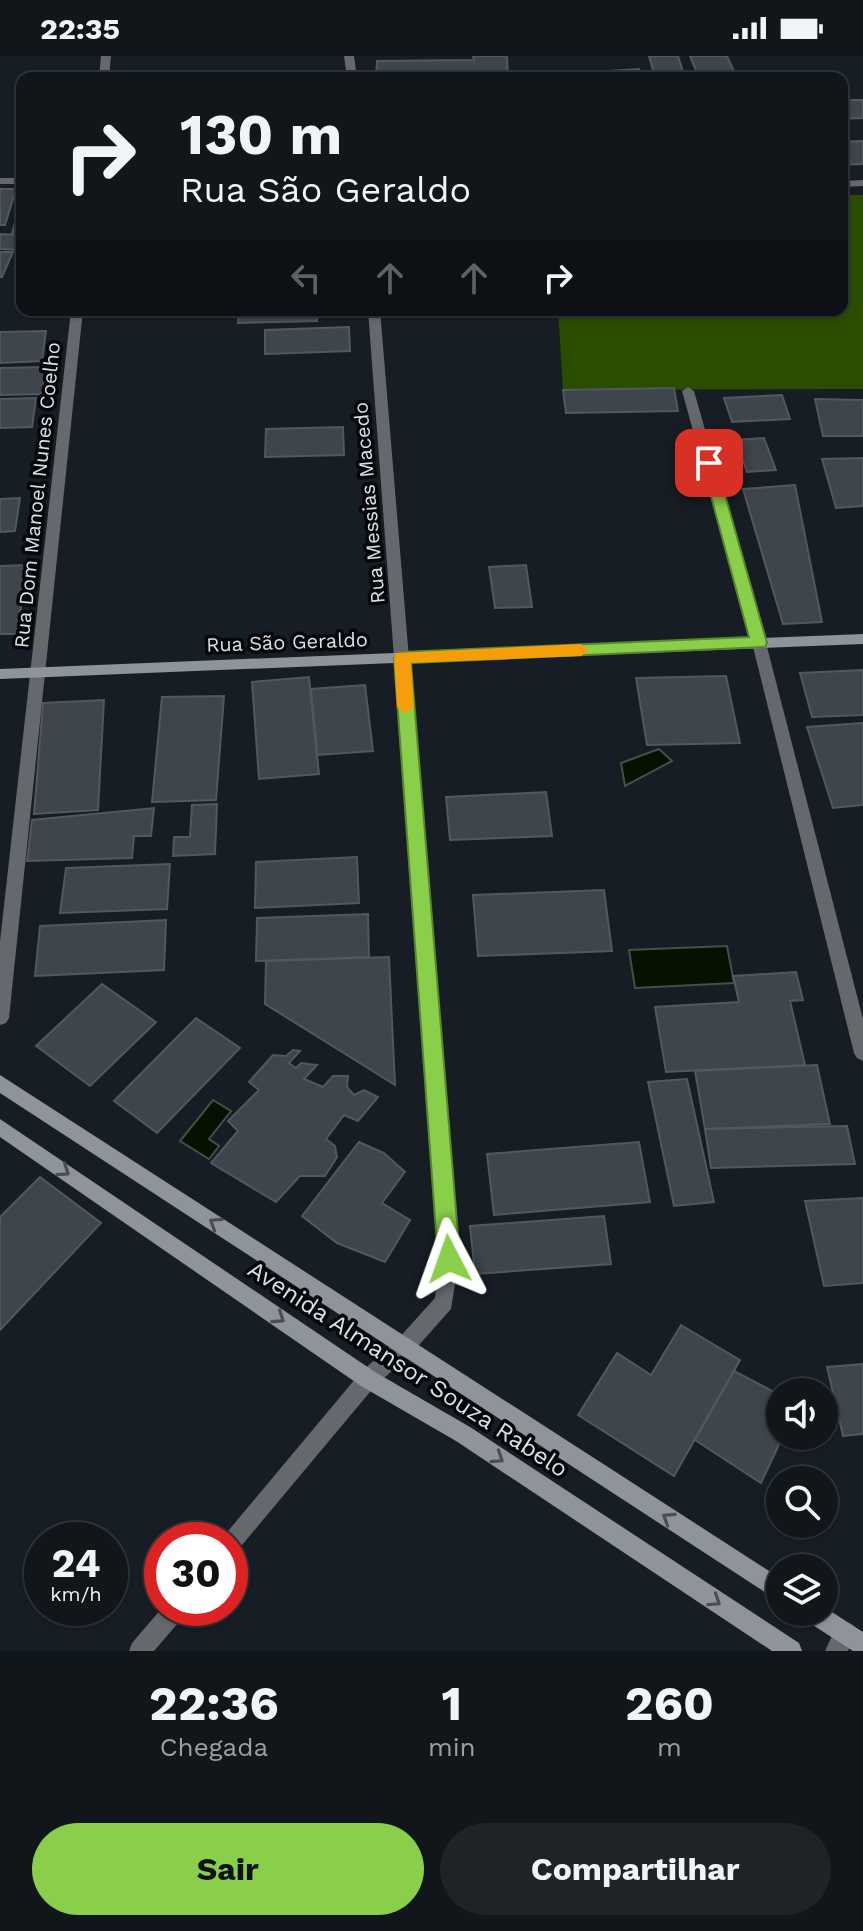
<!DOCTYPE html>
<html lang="pt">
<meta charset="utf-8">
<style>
:root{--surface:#11161b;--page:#1e2328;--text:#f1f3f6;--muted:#9c9fa3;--line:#30353a;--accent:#89cf49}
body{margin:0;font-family:"Work Sans",sans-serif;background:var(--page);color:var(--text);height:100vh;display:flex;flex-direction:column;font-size:30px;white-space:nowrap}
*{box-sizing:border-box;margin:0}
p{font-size:26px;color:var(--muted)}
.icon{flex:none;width:44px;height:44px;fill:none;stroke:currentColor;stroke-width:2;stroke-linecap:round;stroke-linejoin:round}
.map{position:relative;height:1595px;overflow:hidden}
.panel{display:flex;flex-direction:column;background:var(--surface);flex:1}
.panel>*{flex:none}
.banner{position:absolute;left:16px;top:16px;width:832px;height:244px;border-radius:16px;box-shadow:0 2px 6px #0004,0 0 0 2px var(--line);background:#11161b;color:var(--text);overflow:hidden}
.fabs{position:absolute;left:766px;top:1322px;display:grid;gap:16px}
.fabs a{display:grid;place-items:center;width:72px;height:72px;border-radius:50%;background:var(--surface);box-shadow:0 2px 6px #0004,0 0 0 2px var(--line);font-size:40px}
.speed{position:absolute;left:24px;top:1466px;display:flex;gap:16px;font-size:40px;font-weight:700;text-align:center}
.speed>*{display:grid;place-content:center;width:104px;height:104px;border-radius:50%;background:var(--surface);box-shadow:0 2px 6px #0004,0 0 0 2px var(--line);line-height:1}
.speed small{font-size:20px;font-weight:400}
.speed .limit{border:12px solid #d22;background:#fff;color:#111}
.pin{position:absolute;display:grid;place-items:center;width:68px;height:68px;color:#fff;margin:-34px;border-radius:16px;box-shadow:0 4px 12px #0006}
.me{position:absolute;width:88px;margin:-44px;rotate:356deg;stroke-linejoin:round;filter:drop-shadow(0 0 6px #0008)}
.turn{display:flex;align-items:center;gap:28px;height:168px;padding:0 32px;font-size:36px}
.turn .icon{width:104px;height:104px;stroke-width:2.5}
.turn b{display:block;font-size:56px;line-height:68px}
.lanes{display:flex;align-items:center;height:76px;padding:0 32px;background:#0003;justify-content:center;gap:40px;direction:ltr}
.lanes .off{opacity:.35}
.eta{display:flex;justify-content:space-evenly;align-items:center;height:136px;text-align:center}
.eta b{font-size:48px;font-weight:700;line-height:56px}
.button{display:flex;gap:16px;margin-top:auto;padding:16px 32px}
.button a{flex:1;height:92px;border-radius:48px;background:var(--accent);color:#111;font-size:32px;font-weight:700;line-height:92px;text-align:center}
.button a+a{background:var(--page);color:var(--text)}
.status{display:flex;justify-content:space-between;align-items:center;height:56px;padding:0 40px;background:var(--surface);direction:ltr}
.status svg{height:22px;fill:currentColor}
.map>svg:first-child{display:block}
</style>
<div class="status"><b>22:35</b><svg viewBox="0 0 49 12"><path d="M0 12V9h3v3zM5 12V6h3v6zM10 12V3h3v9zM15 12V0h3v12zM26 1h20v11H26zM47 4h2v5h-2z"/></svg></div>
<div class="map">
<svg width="863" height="1595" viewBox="0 0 863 1595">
<rect width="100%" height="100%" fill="#171d24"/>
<path fill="#2a4d00" d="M842 139H863V333L563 334 558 254H842Z"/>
<g fill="#061100" stroke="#464f45" stroke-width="2">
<path d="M659 693 672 705 625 730 621 707Z"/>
<path d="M727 890 734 927 635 932 629 894Z"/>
<path d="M213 1044 231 1055 209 1083 219 1090 209 1103 180 1085Z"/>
</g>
<g fill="#3e454c" stroke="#515860" stroke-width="2">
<path d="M473 0H507L508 22H376L377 5 474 4Z"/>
<path d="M649 0H678L685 22H655Z"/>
<path d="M690 0H727L737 22H699Z"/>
<path d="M639 13 642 22H561L560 18Z"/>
<path d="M842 44H863V62L842 63Z"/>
<path d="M863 85V108L842 109V86Z"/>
<path d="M0 133H16L5 169H0Z"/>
<path d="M17 159H22V178H12Z"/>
<path d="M0 178 22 179V194L0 193Z"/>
<path d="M0 196H13L2 221H0Z"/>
<path d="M239 254H317V265L238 267Z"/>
<path d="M349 271 350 295 265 298V274Z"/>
<path d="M46 275 42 305 0 307V276Z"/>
<path d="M47 311 42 338 0 339V312Z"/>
<path d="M674 332 678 355 566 357 563 334Z"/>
<path d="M782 339 790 363 732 366 724 342Z"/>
<path d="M36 342 32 371 0 372V343Z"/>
<path d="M815 343 863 344V380H823Z"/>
<path d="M343 371 344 399 265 401 266 373Z"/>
<path d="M764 382 776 414 747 416 736 384Z"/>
<path d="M863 402V450L836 452 822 403Z"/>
<path d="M795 429 822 566 783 568 743 433Z"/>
<path d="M20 442 15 475 0 476V443Z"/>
<path d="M27 509 17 578H0V510Z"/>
<path d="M526 509 532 551 495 552 489 511Z"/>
<path d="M863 614V659L812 661 800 617Z"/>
<path d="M726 620 740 687 647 689 636 622Z"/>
<path d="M309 621 319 718 259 723 252 626Z"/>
<path d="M365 629 373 695 317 699 311 633Z"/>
<path d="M224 640 216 744 152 746 162 641Z"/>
<path d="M104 644 98 754 34 758 43 647Z"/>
<path d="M863 667V749L833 752 807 671Z"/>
<path d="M546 736 552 780 450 784 446 741Z"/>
<path d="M217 748 215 798 173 800 174 781H190L192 749Z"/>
<path d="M154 752 151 780H134L132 802 27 805 32 764Z"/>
<path d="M357 801 359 847 255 852 256 806Z"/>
<path d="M170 808 167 853 60 857 66 812Z"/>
<path d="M604 834 612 895 478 900 473 839Z"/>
<path d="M368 858 369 901 256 905 257 862Z"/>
<path d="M166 864 164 914 35 920 40 870Z"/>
<path d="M389 901 395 1029 265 948 266 905Z"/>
<path d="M796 916 803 944 790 945 805 1009 666 1016 655 951 739 946 733 920Z"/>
<path d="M102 928 156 966 90 1030 36 990Z"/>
<path d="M196 962 240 992 157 1077 114 1045Z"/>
<path d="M293 994 300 995 289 1007 296 1012 301 1007 317 1009 304 1023 323 1031 333 1020H348L347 1031 354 1039 364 1034 378 1041 358 1065 344 1059 326 1083 335 1090 337 1101 325 1120H300L276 1146 211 1107 238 1075 228 1065 259 1034 249 1026 273 999 286 1000Z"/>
<path d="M817 1009 830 1068 705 1073 695 1015Z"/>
<path d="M687 1023 714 1146 674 1150 648 1026Z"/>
<path d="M847 1070 855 1108 711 1112 705 1073Z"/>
<path d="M359 1086 384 1097 405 1116 382 1147 410 1164 385 1206 337 1187 302 1160Z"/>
<path d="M639 1086 650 1146 494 1159 487 1098Z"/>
<path d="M40 1121 101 1167 0 1274V1161Z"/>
<path d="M863 1142V1227L824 1230 805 1145Z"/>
<path d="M604 1160 611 1208 475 1218 470 1170Z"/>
<path d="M681 1269 740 1304 674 1420 578 1359 617 1297 651 1319Z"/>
<path d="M863 1308V1378L843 1380 827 1311Z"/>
<path d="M734 1315 780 1339V1380H783L761 1427 695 1384Z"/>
</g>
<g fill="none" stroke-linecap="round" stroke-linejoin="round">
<g fill="#65686c" fill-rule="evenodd">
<path d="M101 0H111L109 22H99Z"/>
<path d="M344 0H354L357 22H347Z"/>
<rect x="0" y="122" width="22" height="6"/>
<path d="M863 124V130L842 131V125Z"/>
<path d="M71 254H83L9 962 6 967 0 969V885Z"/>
<path d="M368 254H380L459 1203 451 1253 411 1298 375 1330 237 1495 230 1499V1484H221L223 1481 361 1316 397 1284 435 1242 439 1203Z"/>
<path d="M688 331 694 335 766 587 863 963V1005L857 1002 854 997 752 587 682 335Z"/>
<path d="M162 1552H187L184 1560 154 1595H129L132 1587Z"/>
<path d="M845 1566 853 1569 856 1577 848 1595H825L837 1569Z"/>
</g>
<g fill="#8f949a" fill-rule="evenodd">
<path d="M863 578V588L0 623V613Z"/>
<path d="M0 1019 780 1522V1546L0 1037Z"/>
<path d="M0 1063 375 1316 470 1371 799 1587 802 1595H772L456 1385 361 1330 0 1081Z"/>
<path d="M824 1551 863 1576V1595H853L805 1564 802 1556H824Z"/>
</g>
</g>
<defs><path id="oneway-chevron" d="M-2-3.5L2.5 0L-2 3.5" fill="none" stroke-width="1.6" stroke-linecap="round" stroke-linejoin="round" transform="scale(2)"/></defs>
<g stroke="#4a4e52">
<use href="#oneway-chevron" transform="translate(64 1115) rotate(34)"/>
<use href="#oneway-chevron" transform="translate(215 1167) rotate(-147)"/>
<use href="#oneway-chevron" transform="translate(279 1262) rotate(34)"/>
<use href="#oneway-chevron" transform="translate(498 1402) rotate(33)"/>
<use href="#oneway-chevron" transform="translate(668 1462) rotate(-147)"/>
<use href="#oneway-chevron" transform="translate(715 1545) rotate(33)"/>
</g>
<path fill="#89cf49" stroke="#59872f" stroke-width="2" d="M709 402 716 407 767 587 765 591 411 607 460 1203 456 1210 449 1213 441 1210 438 1203 394 602 402 596 749 581 702 407Z"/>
<path fill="#f59e0b" d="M581 588 589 594 581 600 411 607 414 651 406 658 397 651 394 602 396 597Z"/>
<g text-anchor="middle" stroke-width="7" stroke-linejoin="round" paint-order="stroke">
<g font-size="20" fill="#dce0e5" stroke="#05070a">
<text transform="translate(37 439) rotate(-84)" y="7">Rua Dom Manoel Nunes Coelho</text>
<text transform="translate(369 447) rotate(-95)" y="7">Rua Messias Macedo</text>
<text transform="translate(287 586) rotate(-2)" y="7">Rua São Geraldo</text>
</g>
<g font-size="24" fill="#dce0e5" stroke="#05070a">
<text transform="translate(408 1313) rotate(33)" y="8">Avenida Almansor Souza Rabelo</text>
</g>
</g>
</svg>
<div class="fabs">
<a><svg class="icon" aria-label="sound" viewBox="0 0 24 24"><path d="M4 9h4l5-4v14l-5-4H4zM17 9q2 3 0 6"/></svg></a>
<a><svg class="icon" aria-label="search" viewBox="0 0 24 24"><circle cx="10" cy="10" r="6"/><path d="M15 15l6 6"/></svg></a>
<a><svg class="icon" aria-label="layers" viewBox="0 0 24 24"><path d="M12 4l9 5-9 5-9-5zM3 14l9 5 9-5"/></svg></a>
</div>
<div class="speed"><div>24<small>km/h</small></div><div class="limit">30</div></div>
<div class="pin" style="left:709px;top:407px;background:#d93025"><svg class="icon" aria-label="arrive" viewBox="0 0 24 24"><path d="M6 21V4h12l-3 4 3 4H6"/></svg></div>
<svg class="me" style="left:449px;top:1203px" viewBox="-20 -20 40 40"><path d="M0-17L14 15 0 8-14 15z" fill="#89cf49" stroke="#fff" stroke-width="4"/></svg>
<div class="banner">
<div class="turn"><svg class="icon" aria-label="right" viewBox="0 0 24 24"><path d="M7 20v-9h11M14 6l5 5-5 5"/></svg><div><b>130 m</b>Rua São Geraldo</div></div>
<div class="lanes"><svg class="icon off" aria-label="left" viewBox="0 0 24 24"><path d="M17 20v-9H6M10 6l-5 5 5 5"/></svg><svg class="icon off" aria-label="ahead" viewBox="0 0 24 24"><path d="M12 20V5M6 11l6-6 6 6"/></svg><svg class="icon off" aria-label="ahead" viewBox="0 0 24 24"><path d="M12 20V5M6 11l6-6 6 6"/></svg><svg class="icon" aria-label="right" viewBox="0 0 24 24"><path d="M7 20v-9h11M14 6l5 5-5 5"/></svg></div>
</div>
</div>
<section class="panel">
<div class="eta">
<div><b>22:36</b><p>Chegada</p></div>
<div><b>1</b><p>min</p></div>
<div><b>260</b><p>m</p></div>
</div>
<div class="button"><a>Sair</a><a>Compartilhar</a></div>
</section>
